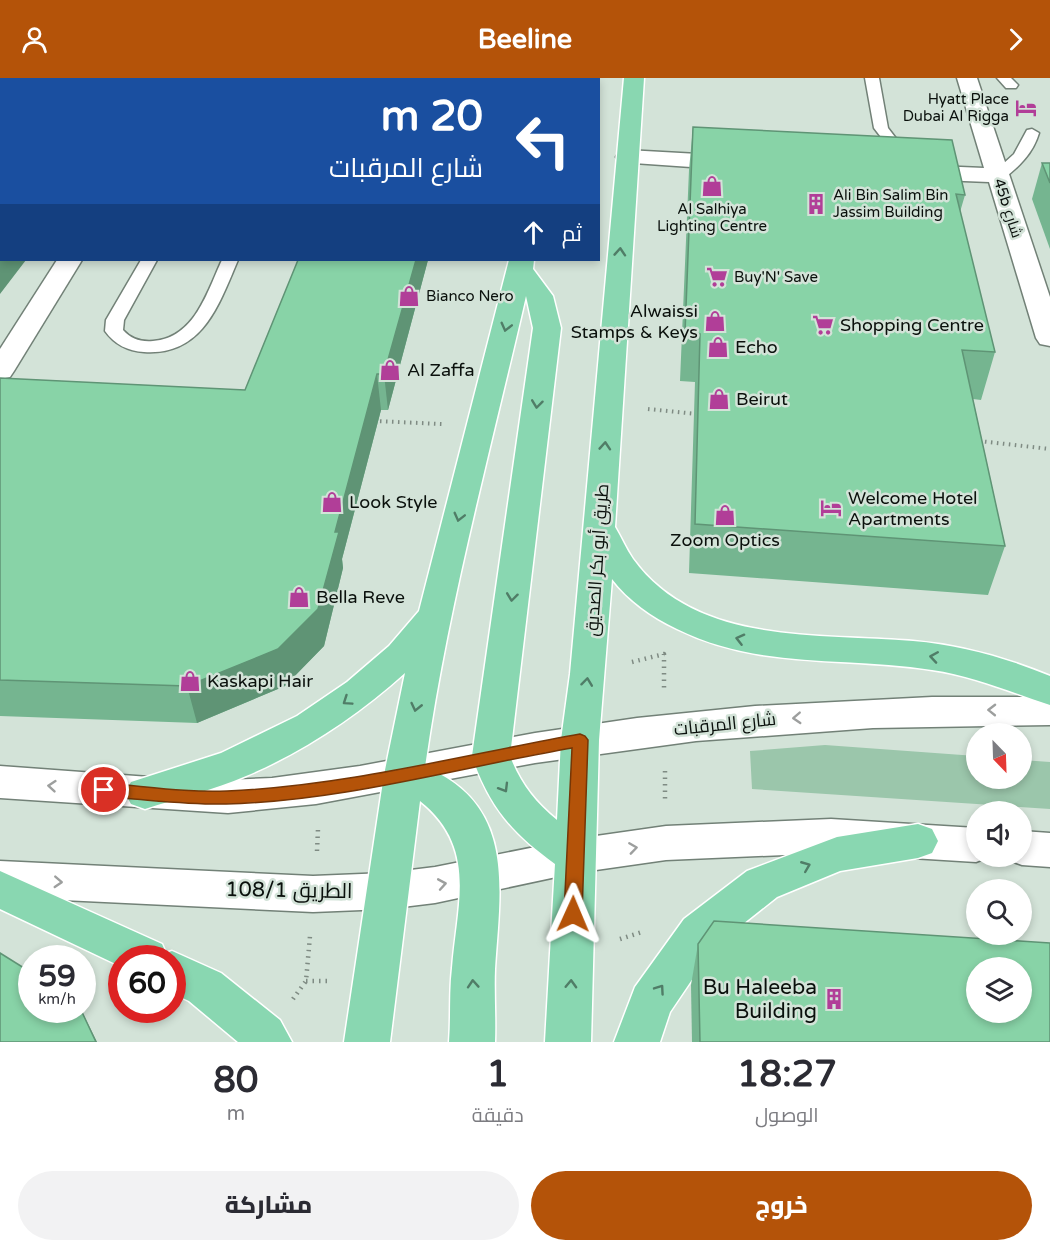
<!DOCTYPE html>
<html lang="ar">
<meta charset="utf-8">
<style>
:root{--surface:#fff;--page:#f2f2f3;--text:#2b2b33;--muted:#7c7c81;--accent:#b45309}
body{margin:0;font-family:"Varela Round",Cairo,sans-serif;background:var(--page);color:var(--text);direction:rtl;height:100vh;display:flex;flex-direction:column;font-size:22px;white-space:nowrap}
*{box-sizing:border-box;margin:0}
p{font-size:20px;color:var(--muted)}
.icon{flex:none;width:33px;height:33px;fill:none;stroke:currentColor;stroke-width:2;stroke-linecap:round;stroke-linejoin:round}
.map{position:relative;height:964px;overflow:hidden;direction:ltr}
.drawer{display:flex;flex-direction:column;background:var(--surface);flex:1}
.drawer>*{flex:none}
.banner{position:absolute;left:0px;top:0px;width:600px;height:183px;box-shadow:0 3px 9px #0003;direction:rtl;background:#1a4fa0;color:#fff;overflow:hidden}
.needle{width:39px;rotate:157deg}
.buttons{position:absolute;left:966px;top:645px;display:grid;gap:12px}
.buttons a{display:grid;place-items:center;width:66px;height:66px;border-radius:50%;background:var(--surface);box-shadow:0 3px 9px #0003;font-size:30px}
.speed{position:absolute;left:18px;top:867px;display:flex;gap:12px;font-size:30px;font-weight:700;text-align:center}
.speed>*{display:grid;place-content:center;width:78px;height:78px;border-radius:50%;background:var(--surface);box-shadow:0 3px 9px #0003;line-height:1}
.speed small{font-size:15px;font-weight:400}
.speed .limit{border:9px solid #d22;background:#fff;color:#111}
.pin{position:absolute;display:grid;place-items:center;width:51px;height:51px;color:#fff;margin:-26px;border:3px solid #fff;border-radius:50%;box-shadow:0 2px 6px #0007}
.me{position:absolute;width:66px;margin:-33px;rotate:1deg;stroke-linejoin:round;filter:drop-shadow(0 0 4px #0008)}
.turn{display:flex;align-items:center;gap:21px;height:126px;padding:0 18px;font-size:27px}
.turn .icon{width:78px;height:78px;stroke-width:2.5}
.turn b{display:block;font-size:42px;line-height:51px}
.then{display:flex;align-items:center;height:57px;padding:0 18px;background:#0003;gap:12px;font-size:22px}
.eta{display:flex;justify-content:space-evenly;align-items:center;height:102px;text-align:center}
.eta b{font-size:36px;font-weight:800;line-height:42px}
.action{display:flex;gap:12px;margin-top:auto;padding:12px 18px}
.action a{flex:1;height:69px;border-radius:36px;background:var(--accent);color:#fff;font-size:24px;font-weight:800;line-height:69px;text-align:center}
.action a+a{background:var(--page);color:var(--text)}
header{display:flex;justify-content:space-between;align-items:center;height:78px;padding:0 18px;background:var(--accent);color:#fff;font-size:27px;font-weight:800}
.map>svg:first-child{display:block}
</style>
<header><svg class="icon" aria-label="forward" viewBox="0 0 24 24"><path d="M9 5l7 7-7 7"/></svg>Beeline<svg class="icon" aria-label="person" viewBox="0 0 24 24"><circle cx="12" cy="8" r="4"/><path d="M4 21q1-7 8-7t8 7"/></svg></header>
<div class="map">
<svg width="1050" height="964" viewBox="0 0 1050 964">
<rect width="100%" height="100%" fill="#d3e3d8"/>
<path fill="#9bc6ab" d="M825 667 976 678V700H1022V682L1050 684V731L752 711 750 673Z"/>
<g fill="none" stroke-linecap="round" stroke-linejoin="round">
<defs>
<g id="service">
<path d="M241 0H255L241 2Z"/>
<path d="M307 0H321L307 2Z"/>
<rect x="504" y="0" width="14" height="2"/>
<path d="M865 0H879L888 50 898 63 905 84 903 87H893L884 63 874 50Z"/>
<path d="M997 0H1011L1018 7 1016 10H1006Z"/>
<path d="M1032 51 1039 55C1033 75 1020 88 1003 101H993L991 98 993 95 1014 76 1027 52Z"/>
<path d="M141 182H157L124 242 123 252C131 261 140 264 153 263 195 260 207 214 222 182H238C219 226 203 278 144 274 128 273 115 267 105 253L106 242Z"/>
</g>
<g id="minor">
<path d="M172 0H192L171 2Z"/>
<path d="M957 0H977L1050 219V268L1040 266 1036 260 989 104 914 101 906 99 903 94 906 89 914 87 984 90Z"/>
<path d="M627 72 734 78 742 80 745 85 742 90 734 92 619 84 616 79 619 74Z"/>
<path d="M57 182H82L14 293 10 299 0 301V271Z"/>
</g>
<g id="tertiary">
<path d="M932 619H1050V647L873 650 696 663 535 685 316 726 228 735 0 720V688L204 703 272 700 360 688 535 655 637 640 755 628Z"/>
<path d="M831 741 976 750V778H991L976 784 831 775 666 782 575 795 435 825 386 831 313 834 0 819V783L313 798 386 795 435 789 575 761 666 748Z"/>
<path d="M1022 753 1050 755V789L1022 787 1008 782 1006 778H1022Z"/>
</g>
<g id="primary">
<rect x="547" y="0" width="20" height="2"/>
<path d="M624 0H644L615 449C621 459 626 471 633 481 696 568 819 555 913 563 960 567 1007 580 1050 598V627C1010 614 974 598 932 592 844 578 760 592 677 551 652 539 629 523 612 501L599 662 591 964H545L555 786C512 755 489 728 472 678L533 250 526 218C490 374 447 531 425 689 517 727 500 812 495 891 494 915 496 940 495 964H449C451 939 449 914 452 890 457 826 478 769 420 723L390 964H344L384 697 405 595C358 637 305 673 246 698 214 712 178 720 145 731L131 726 125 715 131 704 221 675 297 638 347 604 389 568 419 533 509 182H534L533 191 553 218 561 250 510 678C520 705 535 724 557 742L561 662 570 596Z"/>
<path d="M918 746 932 751 938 763 932 775 918 780 840 793 777 819 714 869 670 934 660 964H614L635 909 684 841 747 793 837 759Z"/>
<path d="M0 793 162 866 166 875 172 873 221 895 280 942 292 964H238L189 923 172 915V880H122V889L0 831Z"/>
</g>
</defs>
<use href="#service" stroke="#728177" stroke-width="3"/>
<use href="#minor" stroke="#728177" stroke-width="3"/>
<use href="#tertiary" stroke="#728177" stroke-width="3"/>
<use href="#primary" stroke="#fff" stroke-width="3"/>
<g stroke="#7f8b83" stroke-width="4" stroke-dasharray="1.5 4.5" stroke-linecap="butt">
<path d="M648 331 697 336"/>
<path d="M374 343 442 346"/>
<path d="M979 363 1050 371"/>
</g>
<g stroke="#7f8b83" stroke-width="4.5" stroke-dasharray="1.5 5" stroke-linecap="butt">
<path d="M632 584 664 576V611"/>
<path d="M665 693V722"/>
<path d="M317 773 318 751"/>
<path d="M620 861 642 854"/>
<path d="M306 903H327"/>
<path d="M293 921 306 903 310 858"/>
</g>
<use href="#service" fill="#fff" fill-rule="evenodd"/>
<use href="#minor" fill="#fff" fill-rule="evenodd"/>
<use href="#tertiary" fill="#fff" fill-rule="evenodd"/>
<use href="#primary" fill="#89d7b1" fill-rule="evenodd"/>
</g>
<g fill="#75b590">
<path d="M693 49 965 117 960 134 995 274 981 322 973 321 1005 468 988 517 689 495 695 304 680 303 689 92Z"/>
<path d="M1042 85H1050V171L1032 121Z"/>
<path d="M428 182 388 332H381L342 481 343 490 324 568 285 608 197 645 0 638V300L245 312Z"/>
<path d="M698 866 1050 964H692L691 907Z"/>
</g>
<g fill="#5f9475">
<path d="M475 0H484V2H474Z"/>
<path d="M2 173V182H26L0 216V175Z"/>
<path d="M416 182H428L388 332 384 296Z"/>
<path d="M377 296 381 332 342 481 343 490 324 568 285 608 197 645 187 608 335 454Z"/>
<path d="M81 932 97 964H96Z"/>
</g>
<g fill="#88d3a7" stroke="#5f9475" stroke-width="1.5" fill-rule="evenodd">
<path d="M343 0H475L474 2H343Z"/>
<path d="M0 31H2V173L0 175Z"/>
<path d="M693 49 952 62 965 117 956 116 995 274 962 272 1005 468 695 446 700 256 685 255Z"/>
<path d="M1042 85H1050V105Z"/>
<path d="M298 182H416L384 296H377L335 454H339L318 531 278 571 187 608 0 602V300L245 312Z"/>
<path d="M714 843 1050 865V964H700L698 866ZM976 890H1022V934H976Z"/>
<path d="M0 875 32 895V932H81L96 964H0Z"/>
</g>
<defs><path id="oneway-chevron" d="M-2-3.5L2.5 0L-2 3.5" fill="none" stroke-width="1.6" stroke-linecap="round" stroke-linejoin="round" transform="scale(1.5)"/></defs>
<g stroke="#507d67">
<use href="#oneway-chevron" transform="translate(620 174) rotate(-86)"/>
<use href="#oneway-chevron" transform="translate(506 249) rotate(104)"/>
<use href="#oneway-chevron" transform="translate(537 326) rotate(97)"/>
<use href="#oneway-chevron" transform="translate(605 368) rotate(-86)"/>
<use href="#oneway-chevron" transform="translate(459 439) rotate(104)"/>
<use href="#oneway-chevron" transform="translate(512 519) rotate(97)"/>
<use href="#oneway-chevron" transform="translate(740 561) rotate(-166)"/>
<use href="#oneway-chevron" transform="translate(934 579) rotate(-171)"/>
<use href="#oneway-chevron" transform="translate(587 604) rotate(-83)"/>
<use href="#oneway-chevron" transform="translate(347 623) rotate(146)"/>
<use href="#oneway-chevron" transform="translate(416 629) rotate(103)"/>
<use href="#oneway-chevron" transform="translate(504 710) rotate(59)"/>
<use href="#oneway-chevron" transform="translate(806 788) rotate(-22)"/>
<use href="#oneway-chevron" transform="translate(473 906) rotate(-94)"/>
<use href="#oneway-chevron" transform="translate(571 906) rotate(-88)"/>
<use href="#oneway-chevron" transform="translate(660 911) rotate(-55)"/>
</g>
<g stroke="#9d9f9e">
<use href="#oneway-chevron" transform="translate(992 632) rotate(-179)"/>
<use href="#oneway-chevron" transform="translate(797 640) rotate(177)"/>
<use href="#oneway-chevron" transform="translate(52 708) rotate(-175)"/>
<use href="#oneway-chevron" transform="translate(633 770) rotate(-8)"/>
<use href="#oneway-chevron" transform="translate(58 804) rotate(3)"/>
<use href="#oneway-chevron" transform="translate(442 806) rotate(-10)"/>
</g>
<path fill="#b45309" stroke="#753606" stroke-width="1.5" d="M580 656 585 658 588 662 582 836 579 841 573 843 567 841 564 836 572 670C457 690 343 723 226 726 186 727 144 721 104 719L98 717 96 712 98 707 104 705C144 708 187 715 227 713 346 708 463 677 580 656Z"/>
<defs>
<symbol id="hotel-bare" viewBox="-9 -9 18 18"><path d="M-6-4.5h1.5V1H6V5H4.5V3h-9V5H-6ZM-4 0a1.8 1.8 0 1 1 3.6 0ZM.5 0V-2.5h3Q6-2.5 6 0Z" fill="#b13e98" stroke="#d3e3d8" stroke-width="2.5" paint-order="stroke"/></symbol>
<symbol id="shop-bare" viewBox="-9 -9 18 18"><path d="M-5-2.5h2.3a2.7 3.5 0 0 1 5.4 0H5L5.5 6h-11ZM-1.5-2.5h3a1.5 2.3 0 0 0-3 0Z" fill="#b13e98" stroke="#d3e3d8" stroke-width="2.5" paint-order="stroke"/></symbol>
<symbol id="building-bare" viewBox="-9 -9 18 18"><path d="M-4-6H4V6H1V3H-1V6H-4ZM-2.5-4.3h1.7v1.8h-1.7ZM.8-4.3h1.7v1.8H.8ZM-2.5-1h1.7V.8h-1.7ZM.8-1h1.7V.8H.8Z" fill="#b13e98" stroke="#d3e3d8" stroke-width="2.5" paint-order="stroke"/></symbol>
<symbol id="supermarket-bare" viewBox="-9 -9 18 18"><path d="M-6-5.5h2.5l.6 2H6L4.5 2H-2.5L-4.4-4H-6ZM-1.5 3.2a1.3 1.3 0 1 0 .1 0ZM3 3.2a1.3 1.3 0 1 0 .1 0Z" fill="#b13e98" stroke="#d3e3d8" stroke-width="2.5" paint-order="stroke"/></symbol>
</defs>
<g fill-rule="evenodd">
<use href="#hotel-bare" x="1011" y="15" width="30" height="30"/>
<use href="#shop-bare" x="697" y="93" width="30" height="30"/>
<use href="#building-bare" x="801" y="111" width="30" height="30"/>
<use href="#supermarket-bare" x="702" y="184" width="30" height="30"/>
<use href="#shop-bare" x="394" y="203" width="30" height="30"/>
<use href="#shop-bare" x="700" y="228" width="30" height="30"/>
<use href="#supermarket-bare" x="808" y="232" width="30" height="30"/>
<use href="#shop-bare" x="703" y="254" width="30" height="30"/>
<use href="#shop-bare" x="375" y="277" width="30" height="30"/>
<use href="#shop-bare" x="704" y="306" width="30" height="30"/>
<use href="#shop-bare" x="317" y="409" width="30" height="30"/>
<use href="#hotel-bare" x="816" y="415" width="30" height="30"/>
<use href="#shop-bare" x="710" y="422" width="30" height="30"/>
<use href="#shop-bare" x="284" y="504" width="30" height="30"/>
<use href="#shop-bare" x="175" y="588" width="30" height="30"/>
<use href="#building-bare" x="819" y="906" width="30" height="30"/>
</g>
<g text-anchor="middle" stroke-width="5" stroke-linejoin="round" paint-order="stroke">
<g font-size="15" fill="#0a100c" stroke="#d3e3d8" text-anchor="start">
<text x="1009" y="26" text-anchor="end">Hyatt Place<tspan x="1009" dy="17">Dubai Al Rigga</tspan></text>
<text x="833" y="122">Ali Bin Salim Bin<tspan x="833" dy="17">Jassim Building</tspan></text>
<text x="712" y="136" text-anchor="middle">Al Salhiya<tspan x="712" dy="17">Lighting Centre</tspan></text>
<text x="734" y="204">Buy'N' Save</text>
<text x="426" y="223">Bianco Nero</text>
</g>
<g font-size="15" fill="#0a100c" stroke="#d3e3d8">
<text transform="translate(1008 130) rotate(72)" y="5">45b شارع</text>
</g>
<g font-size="18" fill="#0a100c" stroke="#d3e3d8" text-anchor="start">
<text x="698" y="239" text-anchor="end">Alwaissi<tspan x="698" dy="21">Stamps &amp; Keys</tspan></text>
<text x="840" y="253">Shopping Centre</text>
<text x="735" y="275">Echo</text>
<text x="407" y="298">Al Zaffa</text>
<text x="736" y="327">Beirut</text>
<text x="848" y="426">Welcome Hotel<tspan x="848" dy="21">Apartments</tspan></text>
<text x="349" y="430">Look Style</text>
<text x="725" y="468" text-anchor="middle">Zoom Optics</text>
<text x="316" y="525">Bella Reve</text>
<text x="207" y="609">Kaskapi Hair</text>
</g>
<g font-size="18" fill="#0a100c" stroke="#d3e3d8">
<text transform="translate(597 482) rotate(-86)" y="6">طريق أبو بكر الصديق</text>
<text transform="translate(725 646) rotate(-6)" y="6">شارع المرقبات</text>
</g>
<g font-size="21" fill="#0a100c" stroke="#d3e3d8">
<text transform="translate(289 812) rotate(1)" y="7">108/1 الطريق</text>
</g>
<g font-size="21" fill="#0a100c" stroke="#d3e3d8" text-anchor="end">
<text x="817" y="916">Bu Haleeba<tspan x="817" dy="24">Building</tspan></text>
</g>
</g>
</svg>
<div class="buttons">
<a><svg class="needle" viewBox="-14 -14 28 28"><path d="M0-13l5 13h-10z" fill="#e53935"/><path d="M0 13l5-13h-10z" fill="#7c7c81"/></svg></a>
<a><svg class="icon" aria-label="sound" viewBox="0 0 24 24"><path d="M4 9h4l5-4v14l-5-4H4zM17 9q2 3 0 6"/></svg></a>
<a><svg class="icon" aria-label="search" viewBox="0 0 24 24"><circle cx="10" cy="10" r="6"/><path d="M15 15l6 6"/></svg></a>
<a><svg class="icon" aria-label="layers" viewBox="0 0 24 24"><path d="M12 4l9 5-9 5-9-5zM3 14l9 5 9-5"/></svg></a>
</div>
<div class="speed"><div>59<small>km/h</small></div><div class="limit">60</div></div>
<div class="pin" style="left:104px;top:712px;background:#d93025"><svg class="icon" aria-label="arrive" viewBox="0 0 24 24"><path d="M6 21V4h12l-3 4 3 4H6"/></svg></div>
<svg class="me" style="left:573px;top:836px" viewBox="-20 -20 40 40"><path d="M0-17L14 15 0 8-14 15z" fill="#b45309" stroke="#fff" stroke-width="4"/></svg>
<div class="banner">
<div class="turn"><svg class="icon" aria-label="left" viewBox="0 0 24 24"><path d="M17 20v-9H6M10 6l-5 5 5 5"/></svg><div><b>20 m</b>شارع المرقبات</div></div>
<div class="then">ثم<svg class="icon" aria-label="ahead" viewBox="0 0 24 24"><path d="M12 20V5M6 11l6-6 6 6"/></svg></div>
</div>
</div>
<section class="drawer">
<div class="eta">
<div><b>18:27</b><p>الوصول</p></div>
<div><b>1</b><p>دقيقة</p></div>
<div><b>80</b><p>m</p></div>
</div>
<div class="action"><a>خروج</a><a>مشاركة</a></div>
</section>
